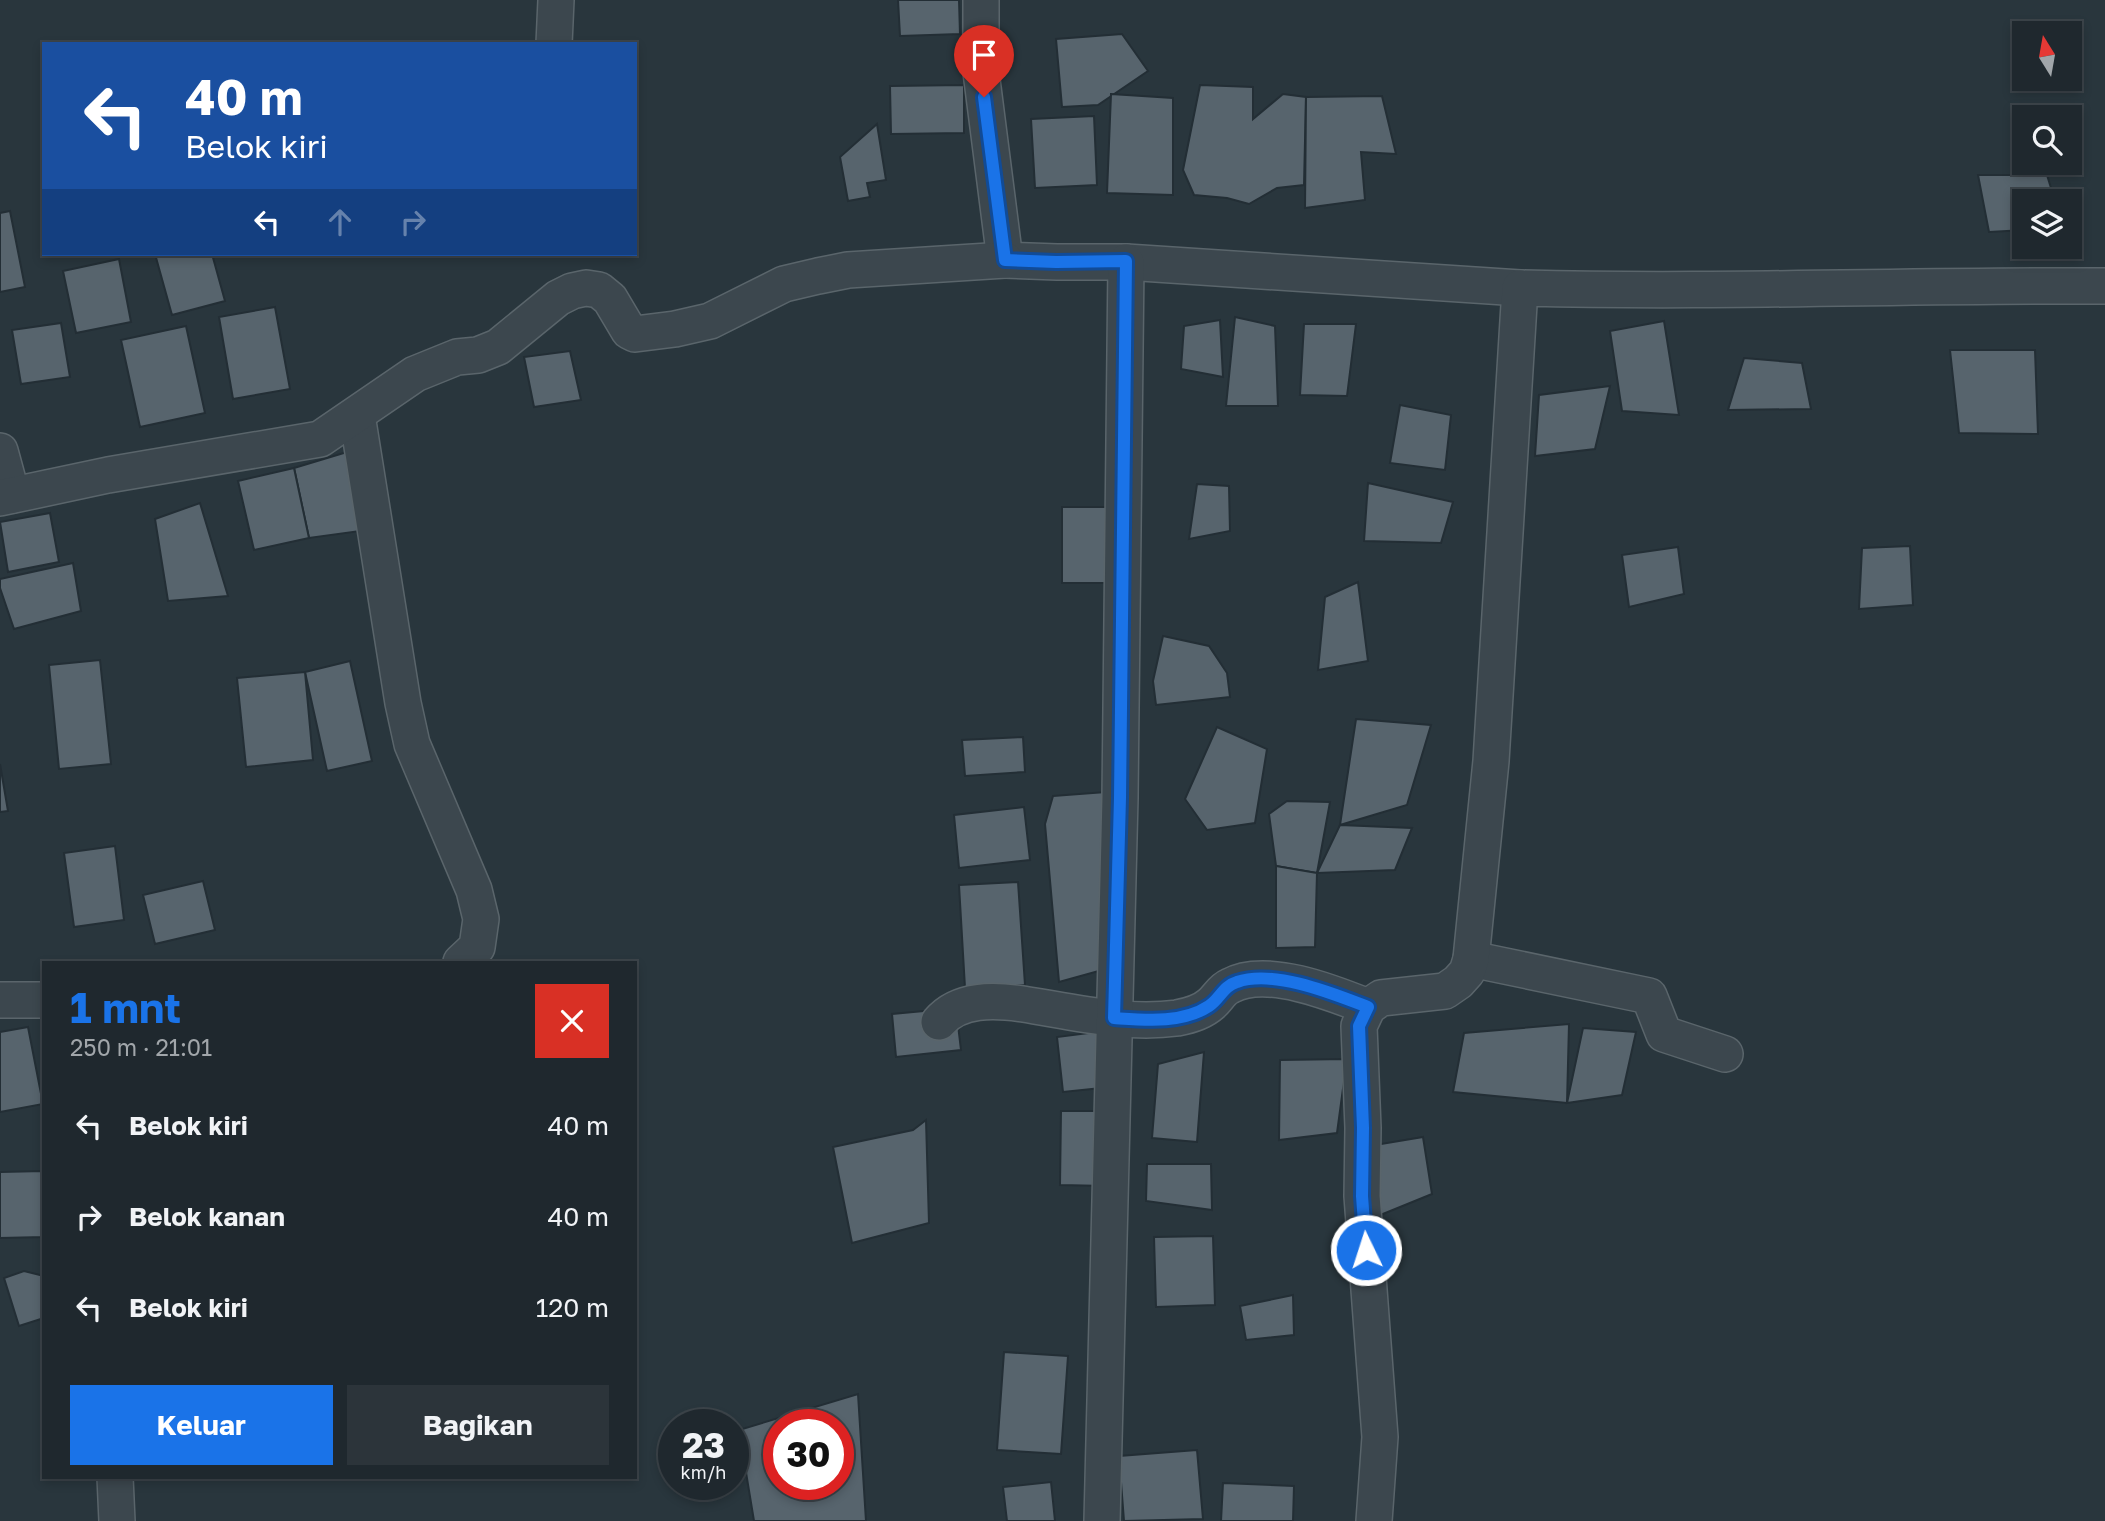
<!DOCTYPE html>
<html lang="id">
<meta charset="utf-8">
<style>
:root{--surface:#1f282e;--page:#2c343a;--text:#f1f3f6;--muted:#a1a6aa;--line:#3c444a;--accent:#1a73e8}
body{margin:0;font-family:"Golos Text",sans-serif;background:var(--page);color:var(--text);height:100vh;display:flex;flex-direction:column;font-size:26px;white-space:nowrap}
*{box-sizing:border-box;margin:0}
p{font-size:23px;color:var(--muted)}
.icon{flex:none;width:38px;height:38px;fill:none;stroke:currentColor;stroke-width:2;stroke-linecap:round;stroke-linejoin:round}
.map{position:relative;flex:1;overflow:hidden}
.side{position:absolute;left:42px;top:961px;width:595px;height:518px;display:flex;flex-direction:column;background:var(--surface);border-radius:0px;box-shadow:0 4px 10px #0003,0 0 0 2px var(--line)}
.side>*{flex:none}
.banner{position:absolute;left:42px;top:42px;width:595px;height:214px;border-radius:0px;box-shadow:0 4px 10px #0003,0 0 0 2px var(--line);background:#1a4fa0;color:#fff;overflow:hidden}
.needle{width:46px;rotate:349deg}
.controls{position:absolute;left:2012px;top:21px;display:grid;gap:14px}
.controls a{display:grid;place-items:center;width:70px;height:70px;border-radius:0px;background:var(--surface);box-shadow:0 4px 10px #0003,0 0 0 2px var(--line);font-size:35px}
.speed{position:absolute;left:658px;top:1409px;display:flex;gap:14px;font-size:35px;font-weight:700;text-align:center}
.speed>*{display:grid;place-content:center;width:91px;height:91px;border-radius:50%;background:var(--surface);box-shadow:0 4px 10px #0003,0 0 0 2px var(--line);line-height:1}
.speed small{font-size:18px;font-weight:400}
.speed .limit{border:10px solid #d22;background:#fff;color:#111}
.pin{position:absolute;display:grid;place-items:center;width:60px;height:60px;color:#fff;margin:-72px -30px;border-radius:50% 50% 50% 0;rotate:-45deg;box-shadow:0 0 7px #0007}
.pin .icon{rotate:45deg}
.me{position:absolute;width:77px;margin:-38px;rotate:356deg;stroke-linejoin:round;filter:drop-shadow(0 0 5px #0008)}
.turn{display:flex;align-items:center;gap:24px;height:147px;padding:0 28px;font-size:32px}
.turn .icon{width:91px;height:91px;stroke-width:2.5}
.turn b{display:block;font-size:49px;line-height:60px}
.lanes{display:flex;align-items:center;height:66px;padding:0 28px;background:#0003;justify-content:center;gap:35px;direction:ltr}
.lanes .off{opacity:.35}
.round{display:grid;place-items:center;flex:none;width:74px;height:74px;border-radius:0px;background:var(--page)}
.overview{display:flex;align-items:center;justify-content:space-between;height:119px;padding:0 28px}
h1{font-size:42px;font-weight:700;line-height:52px;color:var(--accent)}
.cta{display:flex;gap:14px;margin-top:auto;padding:14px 28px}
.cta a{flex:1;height:80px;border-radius:0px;background:var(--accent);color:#fff;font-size:28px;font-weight:700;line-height:80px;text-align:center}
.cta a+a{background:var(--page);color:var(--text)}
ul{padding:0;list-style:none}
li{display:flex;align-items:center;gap:21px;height:91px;padding:0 28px}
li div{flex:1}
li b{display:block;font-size:26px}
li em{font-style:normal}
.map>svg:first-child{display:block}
</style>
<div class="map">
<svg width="2105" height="1521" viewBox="0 0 2105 1521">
<rect width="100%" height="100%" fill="#29363d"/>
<g fill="#57646d" stroke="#232e35" stroke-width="2" fill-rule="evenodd">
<path d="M898 0H959L960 34 900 36Z"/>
<path d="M1122 34 1148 71 1098 105 1062 107 1056 39Z"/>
<path d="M964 85V133L891 134 890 86Z"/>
<path d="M1200 85 1253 87V119L1283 94 1306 97 1304 185 1277 188 1249 204 1227 198 1194 195 1183 170Z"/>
<path d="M1111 94 1173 98V195L1107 193Z"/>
<path d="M1382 96 1396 154 1361 152 1365 200 1305 208 1306 97Z"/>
<path d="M1094 116 1097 185 1035 188 1031 119Z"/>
<path d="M877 124 886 180 867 183 870 197 848 201 840 157Z"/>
<path d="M1978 175H2047L2055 201H2025V230L1989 232Z"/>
<path d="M10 211 25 287 0 292V213Z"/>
<path d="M155 254H212L225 301 172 315Z"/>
<path d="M119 259 131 322 76 333 63 271Z"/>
<path d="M275 307 290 389 233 399 219 317Z"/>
<path d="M1235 317 1275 326 1278 406H1226Z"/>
<path d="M1220 320 1223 377 1181 369 1184 326Z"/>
<path d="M1664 321 1679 415 1622 411 1610 331Z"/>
<path d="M61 323 70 377 21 384 12 330Z"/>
<path d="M1304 324H1356L1347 396 1300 395Z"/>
<path d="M186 326 205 413 140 427 121 340Z"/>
<path d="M1950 350H2035L2038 434 1959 433Z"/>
<path d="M570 351 581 400 534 407 524 357Z"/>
<path d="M1744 358 1802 363 1811 409 1728 410Z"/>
<path d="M1610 386 1595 449 1535 456 1539 395Z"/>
<path d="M1400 405 1451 415 1445 470 1390 463Z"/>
<path d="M357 449 375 529 309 538 294 468Z"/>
<path d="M294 468 309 538 254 550 238 481Z"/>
<path d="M1368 483 1453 502 1441 543 1364 541Z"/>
<path d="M1197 484 1229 486 1230 531 1189 539Z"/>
<path d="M200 503 228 596 168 601 155 519Z"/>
<rect x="1062" y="507" width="44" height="76"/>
<path d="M50 513 59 562 8 572 0 522Z"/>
<path d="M1910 546 1913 605 1859 609 1862 548Z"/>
<path d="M1678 547 1684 594 1629 607 1622 555Z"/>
<path d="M73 563 81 611 14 629 0 588V579Z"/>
<path d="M1358 582 1368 661 1318 670 1325 597Z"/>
<path d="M1163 636 1209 646 1227 673 1230 697 1156 705 1153 681Z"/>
<path d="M100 660 111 764 59 769 49 665Z"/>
<path d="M350 661 372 761 327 771 305 672Z"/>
<path d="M305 672 313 760 246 767 237 678Z"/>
<path d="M1356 719 1431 725 1407 805 1340 825Z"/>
<path d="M1217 727 1267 749 1255 823 1207 830 1185 799Z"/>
<path d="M1023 737 1025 772 965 776 962 740Z"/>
<path d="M0 764 8 811 0 812Z"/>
<path d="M1106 792V969L1059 982 1045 824 1053 796Z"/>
<path d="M1287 801 1330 802 1317 873 1276 866 1269 814Z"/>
<path d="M1024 807 1030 860 959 868 954 815Z"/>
<path d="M1340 825 1412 828 1395 870 1317 873Z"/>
<path d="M115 846 124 920 74 927 64 853Z"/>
<path d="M1276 866 1317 873 1315 947 1276 948Z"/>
<path d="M203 881 215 930 155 944 143 895Z"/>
<path d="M1018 882 1025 985 965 988 959 885Z"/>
<path d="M956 1008 961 1050 896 1057 892 1014Z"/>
<path d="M1569 1024 1567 1103 1453 1092 1464 1033Z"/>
<path d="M28 1027 43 1104 0 1112V1032Z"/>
<path d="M1583 1028 1636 1032 1622 1095 1567 1103Z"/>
<path d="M1104 1031 1111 1087 1063 1092 1057 1037Z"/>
<path d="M1204 1052 1197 1142 1152 1138 1158 1064Z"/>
<path d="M1347 1059 1337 1133 1279 1140 1280 1060Z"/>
<path d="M1061 1111H1106V1186L1060 1185Z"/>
<path d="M926 1120 929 1223 852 1243 833 1147 913 1130Z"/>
<path d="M1423 1137 1432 1194 1378 1216 1375 1145Z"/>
<path d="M1147 1164H1211L1212 1210 1146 1201Z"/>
<path d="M44 1171V1237L0 1238V1172Z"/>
<path d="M1213 1236 1215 1305 1156 1307 1154 1237Z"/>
<path d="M24 1271 44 1276V1318L19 1326 4 1278Z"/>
<path d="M1293 1295 1294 1335 1246 1340 1240 1306Z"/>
<path d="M1004 1352 1068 1356 1061 1454 997 1450Z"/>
<path d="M858 1394 866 1521H754L739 1430ZM779 1424H838V1484H779Z"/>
<path d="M1197 1450 1203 1519 1124 1521 1119 1456Z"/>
<path d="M1051 1482 1055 1521H1007L1003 1487Z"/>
<path d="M1223 1483 1294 1486 1293 1521H1221Z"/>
</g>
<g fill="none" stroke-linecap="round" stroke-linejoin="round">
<defs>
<g id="street">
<path d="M981 0V72L1005 260 1057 262H1126L1520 288"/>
<path d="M554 44 556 0"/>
<path d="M357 415 403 703 412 744 474 890 481 919 477 947 461 962"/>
<path d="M0 451 12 495"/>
<path d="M0 498 108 475 320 439 415 374 457 357 478 355 498 347 558 298 572 291 586 288 599 290 610 299 629 331 635 334 675 329 710 321 784 284 818 276 848 270 1005 260"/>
<path d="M1471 959 1649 996 1664 1034 1725 1054"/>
<path d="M0 1000H44"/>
<path d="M939 1022C959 998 995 1000 1023 1004 1073 1012 1126 1025 1177 1018 1188 1016 1202 1012 1211 1004 1218 998 1221 990 1230 986 1266 966 1333 993 1368 1007"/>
<path d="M115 1477 117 1521"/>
<path d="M1102 1521 1120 798 1126 262"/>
<path d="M1374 1521 1380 1437 1362 1196 1363 1128 1359 1026 1368 1007 1381 998 1445 991 1458 982 1467 972 1471 959 1491 761 1520 288C1715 293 1910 285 2105 286"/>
</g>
</defs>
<use href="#street" stroke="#5a656b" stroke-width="38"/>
<use href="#street" stroke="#3c474e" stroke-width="35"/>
</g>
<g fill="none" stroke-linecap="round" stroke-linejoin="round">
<defs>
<path id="route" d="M984 97 1005 260 1056 262 1126 261 1120 798 1114 1018C1144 1020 1182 1024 1209 1006 1220 999 1223 986 1237 982 1274 969 1334 994 1368 1007L1359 1026 1363 1128 1362 1196 1366 1250"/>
</defs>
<use href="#route" stroke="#114b97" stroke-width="18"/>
<use href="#route" stroke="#1a73e8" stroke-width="12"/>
</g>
</svg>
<div class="controls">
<a><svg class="needle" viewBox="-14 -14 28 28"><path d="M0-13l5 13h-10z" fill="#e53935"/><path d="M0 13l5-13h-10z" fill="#a1a6aa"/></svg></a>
<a><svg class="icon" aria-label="search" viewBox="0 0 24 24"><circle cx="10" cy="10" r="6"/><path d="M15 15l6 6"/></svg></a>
<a><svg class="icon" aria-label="layers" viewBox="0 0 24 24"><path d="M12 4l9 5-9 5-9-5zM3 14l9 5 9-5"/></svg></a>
</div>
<div class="speed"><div>23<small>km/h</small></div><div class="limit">30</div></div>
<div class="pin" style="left:984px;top:97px;background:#d93025"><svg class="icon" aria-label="arrive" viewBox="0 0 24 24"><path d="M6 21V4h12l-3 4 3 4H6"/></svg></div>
<svg class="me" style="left:1366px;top:1250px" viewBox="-20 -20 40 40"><circle r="17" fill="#1a73e8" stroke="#fff" stroke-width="3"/><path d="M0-11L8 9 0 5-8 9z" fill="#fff"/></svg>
<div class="banner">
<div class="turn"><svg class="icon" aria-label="left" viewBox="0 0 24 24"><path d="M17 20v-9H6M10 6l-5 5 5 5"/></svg><div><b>40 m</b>Belok kiri</div></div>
<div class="lanes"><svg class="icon" aria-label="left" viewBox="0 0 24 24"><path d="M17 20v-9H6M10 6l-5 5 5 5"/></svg><svg class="icon off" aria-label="ahead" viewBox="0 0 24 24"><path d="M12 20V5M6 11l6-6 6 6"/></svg><svg class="icon off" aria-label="right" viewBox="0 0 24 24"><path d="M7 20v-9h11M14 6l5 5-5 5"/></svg></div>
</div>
<section class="side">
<div class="overview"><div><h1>1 mnt</h1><p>250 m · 21:01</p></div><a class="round" style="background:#d93025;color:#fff"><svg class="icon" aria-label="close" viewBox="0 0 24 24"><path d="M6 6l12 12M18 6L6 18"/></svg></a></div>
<ul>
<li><svg class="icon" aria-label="left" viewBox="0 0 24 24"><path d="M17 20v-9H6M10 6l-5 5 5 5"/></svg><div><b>Belok kiri</b></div><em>40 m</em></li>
<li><svg class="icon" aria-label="right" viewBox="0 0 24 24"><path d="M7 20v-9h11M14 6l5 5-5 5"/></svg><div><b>Belok kanan</b></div><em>40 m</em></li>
<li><svg class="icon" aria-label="left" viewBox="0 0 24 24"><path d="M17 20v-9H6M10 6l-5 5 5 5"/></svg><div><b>Belok kiri</b></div><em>120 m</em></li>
</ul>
<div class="cta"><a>Keluar</a><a>Bagikan</a></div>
</section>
</div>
